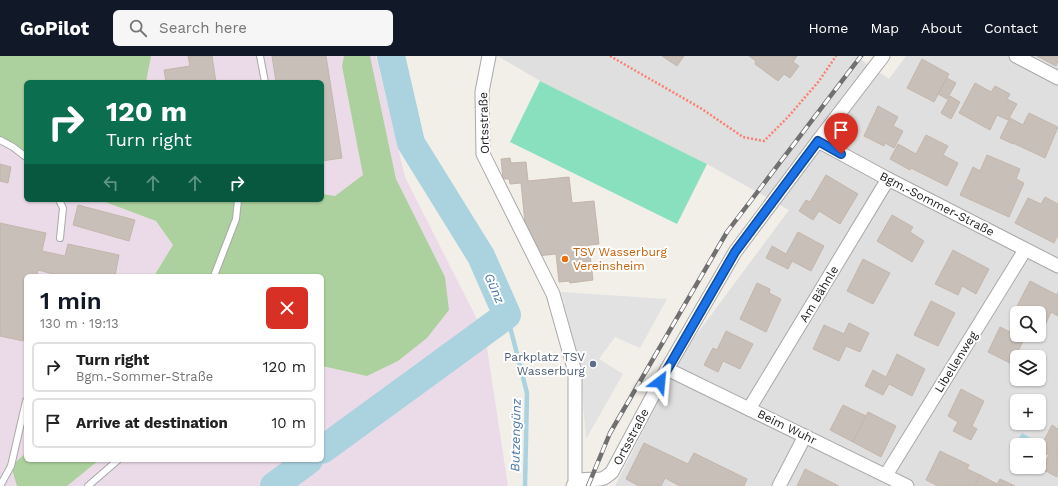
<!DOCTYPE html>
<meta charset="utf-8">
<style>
:root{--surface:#fff;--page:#f6f6f6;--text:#222;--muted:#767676;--line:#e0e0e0;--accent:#111827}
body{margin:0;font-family:"Work Sans",sans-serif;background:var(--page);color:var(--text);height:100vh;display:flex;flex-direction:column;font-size:15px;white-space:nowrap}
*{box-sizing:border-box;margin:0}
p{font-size:13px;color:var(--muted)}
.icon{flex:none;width:22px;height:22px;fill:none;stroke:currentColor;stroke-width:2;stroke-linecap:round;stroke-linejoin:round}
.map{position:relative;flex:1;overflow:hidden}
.side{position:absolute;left:24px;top:218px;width:300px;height:188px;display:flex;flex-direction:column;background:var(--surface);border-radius:6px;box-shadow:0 1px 3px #0004}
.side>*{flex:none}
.hud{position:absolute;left:24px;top:24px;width:300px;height:122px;border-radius:6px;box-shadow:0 1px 3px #0004;background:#0b6e4f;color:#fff;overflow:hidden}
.controls{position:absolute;left:1010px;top:250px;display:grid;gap:8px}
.controls a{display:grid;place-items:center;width:36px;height:36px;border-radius:6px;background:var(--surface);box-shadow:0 1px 3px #0004;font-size:20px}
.pin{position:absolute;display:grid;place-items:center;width:34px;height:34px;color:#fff;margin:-41px -17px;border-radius:50% 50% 50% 0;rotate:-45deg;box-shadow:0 0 4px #0007}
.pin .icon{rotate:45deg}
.me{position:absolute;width:44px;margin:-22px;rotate:29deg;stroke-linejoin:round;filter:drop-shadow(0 0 3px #0008)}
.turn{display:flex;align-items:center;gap:14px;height:84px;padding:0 16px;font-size:18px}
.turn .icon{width:52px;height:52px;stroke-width:2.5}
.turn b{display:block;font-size:28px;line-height:34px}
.lanes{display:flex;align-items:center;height:38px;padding:0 16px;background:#0003;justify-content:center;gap:20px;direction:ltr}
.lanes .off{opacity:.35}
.round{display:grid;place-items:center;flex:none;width:42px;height:42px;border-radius:6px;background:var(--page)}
.summary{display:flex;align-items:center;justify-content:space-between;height:68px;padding:0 16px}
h1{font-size:24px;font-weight:600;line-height:30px;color:var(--accent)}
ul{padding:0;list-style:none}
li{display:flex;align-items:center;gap:12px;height:50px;margin:0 8px 6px;padding:0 8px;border:2px solid var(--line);border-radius:6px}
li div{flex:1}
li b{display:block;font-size:15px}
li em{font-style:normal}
header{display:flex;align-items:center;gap:24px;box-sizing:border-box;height:56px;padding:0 20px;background:var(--accent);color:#fff}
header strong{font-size:19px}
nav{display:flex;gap:22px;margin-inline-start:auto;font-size:14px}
.search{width:280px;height:36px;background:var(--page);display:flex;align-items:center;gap:10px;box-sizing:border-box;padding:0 14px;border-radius:6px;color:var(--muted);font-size:15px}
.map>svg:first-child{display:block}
</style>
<header>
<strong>GoPilot</strong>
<div class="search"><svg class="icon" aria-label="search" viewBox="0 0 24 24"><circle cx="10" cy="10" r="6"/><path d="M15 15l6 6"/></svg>Search here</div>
<nav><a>Home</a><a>Map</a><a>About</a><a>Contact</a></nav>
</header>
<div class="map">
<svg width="1058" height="430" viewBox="0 0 1058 430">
<rect width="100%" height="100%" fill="#f2efe9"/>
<path fill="#e0dfdf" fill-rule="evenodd" d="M498 0H856L889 23 906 0H1058V430H615L682 298 789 154 707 108 540 25ZM1017 257H1039V279H1017ZM1017 301H1039V323H1017ZM1017 345H1039V367H1017ZM1017 389H1039V411H1017Z"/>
<path fill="#ebdbe8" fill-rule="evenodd" d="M0 0H376L405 121 485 279 508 430H0ZM26 26H322V144H26ZM26 220H322V404H26Z"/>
<g fill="#add19e">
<path d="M0 0H151L146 26H26V103L0 87Z"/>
<path d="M344 0H370L396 123 445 221 449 254 427 282 398 305 367 320 322 310V220H154L173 189 156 165 100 144H322V138L335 140 363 119 342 10Z"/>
<path d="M26 397V404H99L67 430H17L11 410Z"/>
</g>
<path fill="#88e0be" d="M540 25 707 108 677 168 510 86Z"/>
<path fill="#e2e2e2" d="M561 236 667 243 640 292 615 281 599 303 623 318 586 383 580 312Z"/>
<path fill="#aad3df" d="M1022 377 1036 385 1033 389H1017V396L1012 393Z"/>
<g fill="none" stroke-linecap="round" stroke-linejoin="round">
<path stroke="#aad3df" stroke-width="4.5" d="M507 259 527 337 525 430"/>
<g stroke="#aad3df" stroke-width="28">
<path d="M322 394 507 259 481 200 411 87 391 0"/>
<path d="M274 430 309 404"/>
</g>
</g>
<g fill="#c7bfb8" stroke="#c4b6ab">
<path d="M188 0H212L216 26H166L164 14 190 10Z"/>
<path d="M272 0H326L342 102 322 105V26H276Z"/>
<path d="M662 0H684L677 10Z"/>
<path d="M749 0H797L793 6 799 10 790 22 784 18 778 25 755 8 756 5Z"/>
<path d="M1037 0H1058V5L1056 10Z"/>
<path d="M922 3 949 18 934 46 907 32Z"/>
<path d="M947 22 956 27 947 43 938 38Z"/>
<path d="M975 27 991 36 995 30 1010 38 1007 43 1017 48 1008 64 997 59 990 74 959 57Z"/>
<path d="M950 40 960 46 951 63 941 57Z"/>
<path d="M878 50 898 61 893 70 903 75 894 92 885 87 884 90 864 80Z"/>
<path d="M1029 57 1058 71 1045 102 1013 87V88L1000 82 1010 62 1023 69Z"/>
<path d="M926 79 948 90 943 99 958 107 947 130 911 112 910 114 890 103 898 88 916 98Z"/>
<path d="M987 99 1020 113 1016 123 1024 127 1009 161 960 139 973 111 980 115Z"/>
<path d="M510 102 511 107 526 106 528 125 569 121 572 147 594 145 599 188 589 189 593 224 570 227 569 225 559 226 556 198 537 200 535 187H532L530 176 526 177 521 127 510 128 509 123H503L501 103Z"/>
<path d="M0 108 11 111 8 127 0 125Z"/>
<path d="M826 119 858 138 840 168 819 155 813 164 799 155 806 144 810 146Z"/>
<path d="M1045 141 1058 148V179L1054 187 1015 167 1028 142 1041 148Z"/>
<path d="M78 149 135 164 129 185 73 169Z"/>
<path d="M892 159 913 171 910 176 924 185 912 206 877 185Z"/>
<path d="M0 167 46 177 42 195 65 200 68 188 119 199 115 220H61L38 214 37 220H26V272L23 285 0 280Z"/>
<path d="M798 176 824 190 811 215 792 205 788 213 766 202 772 190 786 198Z"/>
<path d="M953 194 989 213 976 238 962 230 958 239 935 228Z"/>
<path d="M863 203 890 217 873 248 847 235Z"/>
<path d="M1030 225 1057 239 1058 236V260L1051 256 1044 272 1039 269V257H1017L1014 256Z"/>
<path d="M757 227 770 233 769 237 781 243 766 276 740 263Z"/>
<path d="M931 245 955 257 938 290 914 279Z"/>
<path d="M849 267 869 277 860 296 846 290 839 305 813 293 824 269 844 278Z"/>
<path d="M1000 271 1024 283 1012 308 988 296Z"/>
<path d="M726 275 753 288 740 313 723 305 718 316 704 309 713 292 717 294Z"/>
<path d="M897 298 925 313 912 340 889 328 883 339 865 330 873 314 886 321Z"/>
<path d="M961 333 984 345 972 370 977 373 971 384 953 375 958 366 948 360Z"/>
<path d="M843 349 866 360 853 386 830 374Z"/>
<path d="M868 356 896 370 881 401 853 386Z"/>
<path d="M1052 369 1058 373 1057 421 1042 413 1049 399 1039 394Z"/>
<path d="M644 387 688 408 694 397 747 423 744 430H680L665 422 661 430H639L626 423Z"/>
<path d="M940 395 969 409 967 413 980 419 975 430H938L926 424Z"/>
<path d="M805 413 839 430H797Z"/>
<path d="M980 419 997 428 1000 423 1015 430H975Z"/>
</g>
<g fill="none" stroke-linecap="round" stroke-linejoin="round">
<defs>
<g id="service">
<path d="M260 0 265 26"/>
<path d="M0 84 13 91 26 101"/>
<path d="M59 144 63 152 60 182"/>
<path d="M214 220 236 163 238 144"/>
<path d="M0 430 11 410 26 345"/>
<path d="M88 430 118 404"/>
</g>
<g id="minor">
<path d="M489 0 482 36 483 98 553 238 575 316V427"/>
<path d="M1016 0 1058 22"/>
<path d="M818 85 888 123 1058 210"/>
<path d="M667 313 907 430"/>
<path d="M749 353 888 123"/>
<path d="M886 419 1025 194"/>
<path d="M573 430C580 419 594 426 604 422 607 420 610 418 612 416L667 313 735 196 818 85 883 0"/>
<path d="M779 430 805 380"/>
</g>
</defs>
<use href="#service" stroke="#a9a9a9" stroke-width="8"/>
<use href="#minor" stroke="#a9a9a9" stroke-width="15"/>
<path stroke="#fa8072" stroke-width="2.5" stroke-dasharray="2 2" stroke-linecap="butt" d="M610 0 702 53 743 81 764 85 788 61 819 25 836 0"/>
<use href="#service" stroke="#fff" stroke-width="6"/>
<use href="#minor" stroke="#fff" stroke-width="13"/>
<defs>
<path id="rail" d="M588 430 610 377 727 176 861 0"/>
</defs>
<use href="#rail" stroke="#707070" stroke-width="4.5"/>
<use href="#rail" stroke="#fff" stroke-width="3" stroke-dasharray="9" stroke-linecap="butt"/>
</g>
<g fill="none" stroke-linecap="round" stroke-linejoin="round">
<defs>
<path id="route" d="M660 326 735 196 818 85 841 98"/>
</defs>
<use href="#route" stroke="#114b97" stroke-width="10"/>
<use href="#route" stroke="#1a73e8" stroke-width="7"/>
</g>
<circle fill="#e8710a" stroke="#fff" stroke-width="1.5" cx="565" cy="203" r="4"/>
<circle fill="#5c6f8a" stroke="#fff" stroke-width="1.5" cx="593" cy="308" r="4"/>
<g text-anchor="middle" stroke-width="4" stroke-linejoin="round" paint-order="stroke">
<g font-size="12" fill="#222" stroke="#fff">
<text transform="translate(484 67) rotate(-92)" y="4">Ortsstraße</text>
<text transform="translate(937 148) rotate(27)" y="4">Bgm.-Sommer-Straße</text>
<text transform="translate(819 238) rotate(-59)" y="4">Am Bähnle</text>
<text transform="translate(956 306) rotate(-58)" y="4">Libellenweg</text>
<text transform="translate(787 371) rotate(26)" y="4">Beim Wuhr</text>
<text transform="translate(631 381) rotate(-62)" y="4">Ortsstraße</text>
</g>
<g font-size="12" fill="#c56008" stroke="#fff" text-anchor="start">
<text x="573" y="200">TSV Wasserburg<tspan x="573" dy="14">Vereinsheim</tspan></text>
</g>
<g font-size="12" fill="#4e5e75" stroke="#fff" text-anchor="end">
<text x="585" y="305">Parkplatz TSV<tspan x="585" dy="14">Wasserburg</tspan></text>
</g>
<g font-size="13" font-style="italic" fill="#4a7aab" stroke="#fff">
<text transform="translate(495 232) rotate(66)" y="5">Günz</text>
<text transform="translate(515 379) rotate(-89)" y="5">Butzengünz</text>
</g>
</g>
</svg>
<div class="controls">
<a><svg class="icon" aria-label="search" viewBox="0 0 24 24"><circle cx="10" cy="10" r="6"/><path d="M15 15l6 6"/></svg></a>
<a><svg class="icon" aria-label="layers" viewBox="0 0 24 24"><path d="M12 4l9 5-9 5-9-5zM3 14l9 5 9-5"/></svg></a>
<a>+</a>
<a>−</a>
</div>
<div class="pin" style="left:841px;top:98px;background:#d93025"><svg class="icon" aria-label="arrive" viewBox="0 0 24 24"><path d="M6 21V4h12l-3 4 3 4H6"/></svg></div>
<svg class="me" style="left:660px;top:326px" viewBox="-20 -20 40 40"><path d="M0-17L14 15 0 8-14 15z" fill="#1a73e8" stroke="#fff" stroke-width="4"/></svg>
<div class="hud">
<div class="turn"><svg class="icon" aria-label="right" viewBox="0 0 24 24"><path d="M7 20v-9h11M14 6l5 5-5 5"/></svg><div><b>120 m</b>Turn right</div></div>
<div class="lanes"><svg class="icon off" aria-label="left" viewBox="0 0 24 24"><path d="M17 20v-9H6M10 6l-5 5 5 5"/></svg><svg class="icon off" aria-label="ahead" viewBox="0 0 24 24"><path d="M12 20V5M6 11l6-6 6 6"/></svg><svg class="icon off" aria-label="ahead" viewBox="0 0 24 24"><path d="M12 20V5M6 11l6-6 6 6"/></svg><svg class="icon" aria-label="right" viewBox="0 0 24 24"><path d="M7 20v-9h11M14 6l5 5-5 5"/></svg></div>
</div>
<section class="side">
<div class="summary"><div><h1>1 min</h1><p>130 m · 19:13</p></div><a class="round" style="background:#d93025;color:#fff"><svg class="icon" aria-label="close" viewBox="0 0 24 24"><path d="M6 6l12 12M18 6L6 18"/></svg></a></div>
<ul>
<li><svg class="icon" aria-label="right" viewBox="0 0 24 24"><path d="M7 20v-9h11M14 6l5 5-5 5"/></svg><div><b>Turn right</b><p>Bgm.-Sommer-Straße</p></div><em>120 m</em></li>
<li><svg class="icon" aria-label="arrive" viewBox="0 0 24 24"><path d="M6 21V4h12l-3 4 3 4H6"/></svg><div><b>Arrive at destination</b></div><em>10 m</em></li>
</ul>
</section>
</div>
